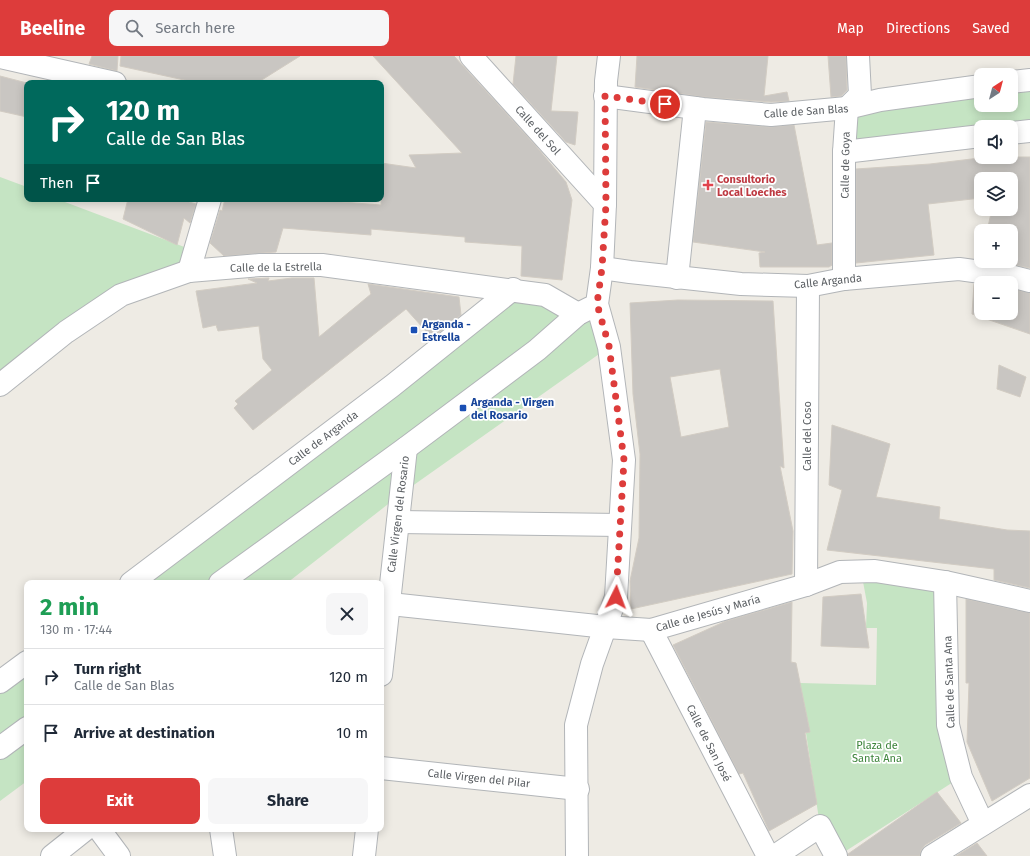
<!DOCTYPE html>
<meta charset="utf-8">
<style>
:root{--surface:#fff;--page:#f6f6f7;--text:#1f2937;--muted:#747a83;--line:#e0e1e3;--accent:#dd3c3b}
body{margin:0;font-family:"Fira Sans",sans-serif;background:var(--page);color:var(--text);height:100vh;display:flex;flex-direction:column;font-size:15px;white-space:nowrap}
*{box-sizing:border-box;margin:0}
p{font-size:13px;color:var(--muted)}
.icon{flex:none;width:22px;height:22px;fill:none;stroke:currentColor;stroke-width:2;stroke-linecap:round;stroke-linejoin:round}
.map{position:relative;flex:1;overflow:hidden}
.sheet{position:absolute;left:24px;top:524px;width:360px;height:252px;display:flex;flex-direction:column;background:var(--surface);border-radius:8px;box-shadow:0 2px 10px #0003}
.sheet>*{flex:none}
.banner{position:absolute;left:24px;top:24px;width:360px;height:122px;border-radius:8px;box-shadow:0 2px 10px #0003;background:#00695c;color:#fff;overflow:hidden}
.needle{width:26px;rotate:36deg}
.tools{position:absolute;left:974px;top:12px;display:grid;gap:8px}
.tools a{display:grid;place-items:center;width:44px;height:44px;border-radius:8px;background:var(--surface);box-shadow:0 2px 10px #0003;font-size:20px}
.pin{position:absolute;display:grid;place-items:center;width:34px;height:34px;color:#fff;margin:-17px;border:2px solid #fff;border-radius:50%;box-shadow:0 1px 4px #0007}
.me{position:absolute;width:44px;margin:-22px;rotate:3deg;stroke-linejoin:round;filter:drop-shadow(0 0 3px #0008)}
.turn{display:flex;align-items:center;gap:14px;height:84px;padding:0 16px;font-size:18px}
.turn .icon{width:52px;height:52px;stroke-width:2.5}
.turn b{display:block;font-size:28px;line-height:34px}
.then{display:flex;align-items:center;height:38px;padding:0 16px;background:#0003;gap:8px;font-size:15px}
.round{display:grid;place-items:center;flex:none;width:42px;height:42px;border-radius:8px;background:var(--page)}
.overview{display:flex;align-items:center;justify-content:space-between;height:68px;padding:0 16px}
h1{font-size:24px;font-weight:700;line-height:30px;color:#1e9e55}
.button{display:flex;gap:8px;margin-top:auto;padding:8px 16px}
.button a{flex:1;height:46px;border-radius:8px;background:var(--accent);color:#fff;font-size:16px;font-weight:700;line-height:46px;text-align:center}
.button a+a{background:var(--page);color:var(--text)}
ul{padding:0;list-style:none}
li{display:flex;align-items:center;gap:12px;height:56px;padding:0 16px;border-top:1px solid var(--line)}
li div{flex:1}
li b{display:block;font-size:15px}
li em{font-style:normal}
header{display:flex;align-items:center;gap:24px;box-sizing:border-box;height:56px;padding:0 20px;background:var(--accent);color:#fff}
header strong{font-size:19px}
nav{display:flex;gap:22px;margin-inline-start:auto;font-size:14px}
.search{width:280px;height:36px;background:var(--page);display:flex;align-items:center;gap:10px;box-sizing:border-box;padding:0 14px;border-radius:8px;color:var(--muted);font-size:15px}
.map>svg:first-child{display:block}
</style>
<header>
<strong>Beeline</strong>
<div class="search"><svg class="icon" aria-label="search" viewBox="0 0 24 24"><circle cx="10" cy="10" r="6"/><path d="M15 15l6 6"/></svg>Search here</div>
<nav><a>Map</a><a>Directions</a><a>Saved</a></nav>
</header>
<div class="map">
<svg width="1030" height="800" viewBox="0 0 1030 800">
<rect width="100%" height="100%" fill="#eeebe4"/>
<g fill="#c5e4c3">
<path d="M1030 25V75L1011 71H981L844 96 847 52 981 32V49H1011V28Z"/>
<path d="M0 121 27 131V143H57L195 195 189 215 121 239 0 329Z"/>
<path d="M513 233 578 258 597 248 609 291 401 438 287 527H129Z"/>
<path d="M861 515 945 526 961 721 838 800 820 770 806 677 810 676 800 627 876 629 877 572H866L867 547Z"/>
<path d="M27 605V725L0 745V626Z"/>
</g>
<g fill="#c9c6c2" stroke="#d2ccc3" fill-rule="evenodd">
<path d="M92 0H118L117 15 89 8Z"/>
<path d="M121 0H300L257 27H198L120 10Z"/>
<path d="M373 0H454L535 89 566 126 572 144 562 224 521 220 522 190 465 186V181L371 173V179L283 172 276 196 224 200 210 187 220 154 222 155 225 143H303L381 149V107L416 112 409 99 462 97Z"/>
<path d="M516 0H557L551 55 578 56 575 89 566 86 513 28Z"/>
<path d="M637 0H768L764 40 787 36 789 45 771 46 704 41 635 31Z"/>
<path d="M828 0H846L847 34 841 40 831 41Z"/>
<path d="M0 20 27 27V61L0 55Z"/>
<path d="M706 66 770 71 794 69 817 189 832 187V209L829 211H760L759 197 765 196 693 186Z"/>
<path d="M988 101H1030V212L993 205H1011V175H987L992 153H1011V123H981V142L928 148 934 199 856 207V113L930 108Z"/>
<path d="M128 143H190L189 146 196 148 190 167 184 162 177 189 123 163Z"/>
<path d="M269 222 268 225 292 222H314L319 281 371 238 368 228 459 241 461 259 432 282 406 253 253 374 234 352 238 348 235 345 272 314 263 303 259 270 218 275 216 269 203 272 196 235 257 227 248 223Z"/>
<path d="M974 228 981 229V257H1011V233L1030 237V278L972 258Z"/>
<path d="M678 244 773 245 784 412 780 410 793 475 792 518 631 553 630 525 639 482 640 398 633 338 630 247ZM720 313 729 371 681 381 670 321Z"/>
<path d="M999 309 1026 321 1020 341 997 333Z"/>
<path d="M832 369 890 388 876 441 940 451 939 463 1007 474 1030 475V532L994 524V513L827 494 842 434 829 429Z"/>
<path d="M861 538 869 592 821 590 823 541Z"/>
<path d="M966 543 1030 557V722L992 745 967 686 969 627H966Z"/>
<path d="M792 546 791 606 796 607 810 676 805 677 817 748 769 775 743 717 739 718 673 589 726 565Z"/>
<path d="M937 736 961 767 925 789 921 794 920 800H848V798Z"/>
<path d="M977 787 987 800H956Z"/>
</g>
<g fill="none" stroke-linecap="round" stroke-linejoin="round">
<defs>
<g id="minor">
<path d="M471 0 605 148"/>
<path d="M0 1 115 27"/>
<path d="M1011 26 1030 24"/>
<path d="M605 40 703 53 771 59 847 52 880 44 981 30"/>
<path d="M1011 77 1030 75"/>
<path d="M844 96 981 80"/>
<path d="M602 212 630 216 741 228 808 230 844 223 959 213 1010 220 1030 225"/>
<path d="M189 215 210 143"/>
<path d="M677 222 695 52"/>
<path d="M844 223V96L847 52 860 39 858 0"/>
<path d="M0 329 66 276 121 239 189 215 260 209H322L545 239 578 258"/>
<path d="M398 466 620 469"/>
<path d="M945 526 948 669 961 721 983 768"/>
<path d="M131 527 392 330 513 233"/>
<path d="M220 527 406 392 537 294 578 258 590 252"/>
<path d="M806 529 808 230"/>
<path d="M381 547 606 571 651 574 806 529 840 516 875 515 945 526 1030 545"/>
<path d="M651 574 768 800"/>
<path d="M381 619 406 392"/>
<path d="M0 626 27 606"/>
<path d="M0 692 27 672"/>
<path d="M381 712 578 733"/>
<path d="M99 773 119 800"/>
<path d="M221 773 225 800"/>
<path d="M52 800 86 773"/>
<path d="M364 800 367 773"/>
<path d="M577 800 576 669 592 608 616 541 624 404 609 291 597 248 602 212 605 148 606 25 609 0"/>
<path d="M775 800 820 770 836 800"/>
<path d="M932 800 1030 739"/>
</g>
</defs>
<use href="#minor" stroke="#b2b5b8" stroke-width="24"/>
<use href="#minor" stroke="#fff" stroke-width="22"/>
</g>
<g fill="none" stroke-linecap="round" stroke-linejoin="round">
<path stroke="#dd3c3b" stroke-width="7" stroke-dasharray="0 12.6" d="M616 541 624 404 609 290 597 248 602 212 606 148 605 40 665 48"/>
</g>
<path fill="#e0444e" stroke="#fff" stroke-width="1.5" d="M706 123h4v4h4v4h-4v4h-4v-4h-4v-4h4z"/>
<g fill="#1a4fb4" stroke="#fff" stroke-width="1.5">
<rect x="410" y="270" width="8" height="8" rx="2"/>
<rect x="459" y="348" width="8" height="8" rx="2"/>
</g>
<g text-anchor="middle" stroke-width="3.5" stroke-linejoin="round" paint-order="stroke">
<g font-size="11" fill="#5c6064" stroke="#fff">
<text transform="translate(806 55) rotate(-4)" y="4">Calle de San Blas</text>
<text transform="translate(538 74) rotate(48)" y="4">Calle del Sol</text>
<text transform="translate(845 109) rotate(-89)" y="4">Calle de Goya</text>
<text transform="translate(276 211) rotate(-1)" y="4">Calle de la Estrella</text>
<text transform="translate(828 225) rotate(-6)" y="4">Calle Arganda</text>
<text transform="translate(807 380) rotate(-90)" y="4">Calle del Coso</text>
<text transform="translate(323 382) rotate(-37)" y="4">Calle de Arganda</text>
<text transform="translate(398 458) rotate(-83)" y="4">Calle Virgen del Rosario</text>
<text transform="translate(708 557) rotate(-16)" y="4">Calle de Jesús y María</text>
<text transform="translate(949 626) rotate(-92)" y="4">Calle de Santa Ana</text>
<text transform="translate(709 687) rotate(63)" y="4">Calle de San José</text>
<text transform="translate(479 722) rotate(6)" y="4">Calle Virgen del Pilar</text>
</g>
<g font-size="11" font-weight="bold" fill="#be3a42" stroke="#fff" text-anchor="start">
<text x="717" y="127">Consultorio<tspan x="717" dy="13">Local Loeches</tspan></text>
</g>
<g font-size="11" font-weight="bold" fill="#164399" stroke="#fff" text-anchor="start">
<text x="422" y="272">Arganda -<tspan x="422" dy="13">Estrella</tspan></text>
<text x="471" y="350">Arganda - Virgen<tspan x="471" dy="13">del Rosario</tspan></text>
</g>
<g font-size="11" fill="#3d843b" stroke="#fff">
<text x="877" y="693">Plaza de<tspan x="877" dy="13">Santa Ana</tspan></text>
</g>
</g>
</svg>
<div class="tools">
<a><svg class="needle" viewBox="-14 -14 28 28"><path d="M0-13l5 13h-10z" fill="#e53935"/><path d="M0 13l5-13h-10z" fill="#747a83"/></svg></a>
<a><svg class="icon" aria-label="sound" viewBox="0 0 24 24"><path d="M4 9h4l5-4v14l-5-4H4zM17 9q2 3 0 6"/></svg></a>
<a><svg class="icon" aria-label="layers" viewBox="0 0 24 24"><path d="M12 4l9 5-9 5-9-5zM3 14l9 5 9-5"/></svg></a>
<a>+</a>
<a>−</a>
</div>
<div class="pin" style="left:665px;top:48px;background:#d93025"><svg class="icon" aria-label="arrive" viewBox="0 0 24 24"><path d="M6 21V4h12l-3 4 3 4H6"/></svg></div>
<svg class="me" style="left:616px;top:541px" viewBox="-20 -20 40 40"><path d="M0-17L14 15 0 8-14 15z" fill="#dd3c3b" stroke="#fff" stroke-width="4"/></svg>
<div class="banner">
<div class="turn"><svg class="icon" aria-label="right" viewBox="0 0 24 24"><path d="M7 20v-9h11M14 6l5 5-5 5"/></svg><div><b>120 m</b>Calle de San Blas</div></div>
<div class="then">Then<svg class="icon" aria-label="arrive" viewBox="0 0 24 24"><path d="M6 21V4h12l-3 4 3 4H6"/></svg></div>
</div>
<section class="sheet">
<div class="overview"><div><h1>2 min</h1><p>130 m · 17:44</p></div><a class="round"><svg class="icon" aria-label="close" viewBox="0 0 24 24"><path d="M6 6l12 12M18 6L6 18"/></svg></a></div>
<ul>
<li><svg class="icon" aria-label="right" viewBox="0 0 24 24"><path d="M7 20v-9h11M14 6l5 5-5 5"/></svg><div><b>Turn right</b><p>Calle de San Blas</p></div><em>120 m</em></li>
<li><svg class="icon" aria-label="arrive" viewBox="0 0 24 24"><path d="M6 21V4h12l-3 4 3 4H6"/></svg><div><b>Arrive at destination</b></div><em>10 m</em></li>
</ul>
<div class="button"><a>Exit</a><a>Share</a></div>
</section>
</div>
